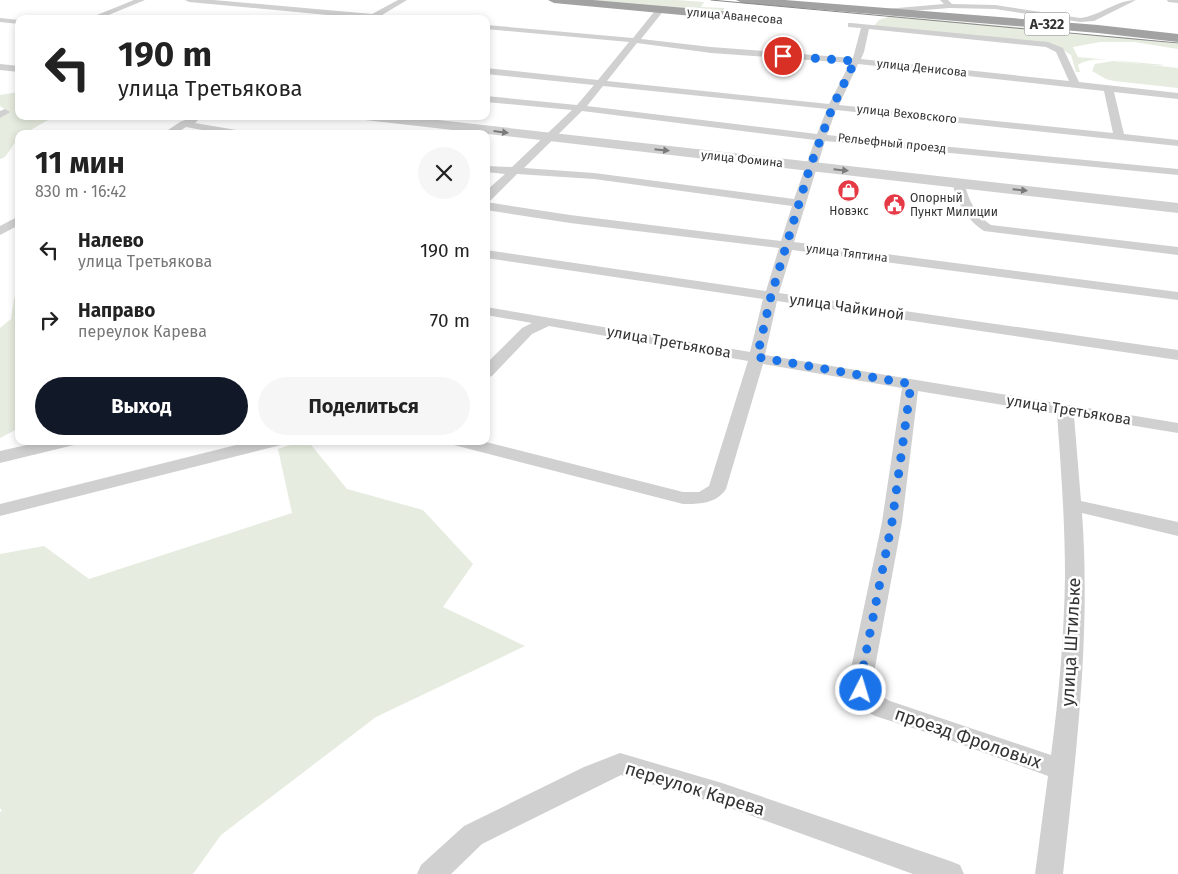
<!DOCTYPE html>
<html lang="ru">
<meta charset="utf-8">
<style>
:root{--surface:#fff;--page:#f6f6f6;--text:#222;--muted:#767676;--accent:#111827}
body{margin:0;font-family:"Fira Sans",sans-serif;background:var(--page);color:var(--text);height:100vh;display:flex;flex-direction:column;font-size:19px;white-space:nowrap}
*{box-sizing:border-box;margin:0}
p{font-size:16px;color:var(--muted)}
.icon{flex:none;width:28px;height:28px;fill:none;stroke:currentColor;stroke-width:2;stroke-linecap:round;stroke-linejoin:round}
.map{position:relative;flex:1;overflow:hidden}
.drawer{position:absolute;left:15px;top:130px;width:475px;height:315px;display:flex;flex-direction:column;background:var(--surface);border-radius:10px;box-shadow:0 2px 8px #0003}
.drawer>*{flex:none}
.top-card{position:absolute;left:15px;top:15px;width:475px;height:105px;border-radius:10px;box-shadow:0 2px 8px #0003;background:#fff;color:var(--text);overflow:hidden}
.pin{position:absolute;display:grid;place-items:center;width:42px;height:42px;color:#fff;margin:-21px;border:2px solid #fff;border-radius:50%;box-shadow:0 1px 5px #0007}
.me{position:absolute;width:55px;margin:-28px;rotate:5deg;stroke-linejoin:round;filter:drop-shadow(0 0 4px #0008)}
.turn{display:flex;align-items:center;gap:18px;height:105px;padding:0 20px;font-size:22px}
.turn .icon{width:65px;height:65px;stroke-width:2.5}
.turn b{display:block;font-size:35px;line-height:42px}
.round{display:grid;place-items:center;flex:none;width:52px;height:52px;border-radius:26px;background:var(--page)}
.head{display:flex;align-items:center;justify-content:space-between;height:85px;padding:0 20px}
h1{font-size:30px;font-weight:700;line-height:38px}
.action{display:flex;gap:10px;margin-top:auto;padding:10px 20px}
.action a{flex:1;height:58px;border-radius:30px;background:var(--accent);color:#fff;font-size:20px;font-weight:700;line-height:58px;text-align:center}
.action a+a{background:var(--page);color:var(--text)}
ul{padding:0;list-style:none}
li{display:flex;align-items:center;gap:15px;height:70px;padding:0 20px}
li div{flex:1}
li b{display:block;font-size:19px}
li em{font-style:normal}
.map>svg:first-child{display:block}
</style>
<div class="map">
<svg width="1178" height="874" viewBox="0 0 1178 874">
<rect width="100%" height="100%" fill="#fff"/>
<g fill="#e6ecdf">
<path d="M579 0H677L704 2 701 7 725 8 722 12Z"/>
<path d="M891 16 1053 30V33L1125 37 1178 44V49L1134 42H1100L1073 47 1078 57 1165 65C1143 69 1098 51 1078 65L1080 72H1076L1071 55 1059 47 873 27 879 20Z"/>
<path d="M1113 61 1178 68V88L1114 81 1106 79 1092 71 1095 64Z"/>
<path d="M19 92V116H55L24 134H19V137L5 157 0 159V117L9 112 0 106V95Z"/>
<path d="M19 297V428L0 438V328L11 319 14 298Z"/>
<path d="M302 441H308L347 489 423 510 473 564 443 607 525 646 376 717 221 835 193 874H0V812L2 811 0 808V554L44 546 89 579 292 513 278 449Z"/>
</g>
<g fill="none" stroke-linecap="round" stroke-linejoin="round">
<g fill="#d0d0d0" fill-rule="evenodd">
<path d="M134 0H145L99 19H87Z"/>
<path d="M185 0H213L372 14 398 0H407L382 15 402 19H370L189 2Z"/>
<path d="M940 0H948L952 4 995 5 1080 18C1100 16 1116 0 1136 0L1094 21 1080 22 995 9 950 8 886 13 882 11 886 9 944 4Z"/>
<path d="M1167 0H1178V3L1168 2Z"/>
<path d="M658 7 665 9 641 39 711 47 853 58 861 28 848 27V23H851L1048 42 1063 48 1079 82 1178 93V99L1114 92 1124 134 1178 140V146L836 110 827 135 1178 169V175L825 141 794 242 1178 292V300L792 250 779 293 1178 350V360L777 301 765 355 1178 423V433L1074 416 1081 501 1178 522V536L1082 513C1091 635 1076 754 1063 874H1035L1048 776 941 737 875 716 862 709 853 697 849 690V678L882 522 902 388 763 364 726 489C716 504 699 504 683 504L454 445 451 441H482L683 492H699L709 486 748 361 549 326 532 334 492 376 486 378V364L522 328 532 323 486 315V307L750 352 763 299 486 258V250L766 291 779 248 570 223 486 210V202L570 215 781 241 792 206 594 179 517 174 490 201 486 202V191L505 174 486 172V166L512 167 572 110 486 102V96L577 105 594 85 486 74V68L598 80 629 42 486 29V25L633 38ZM869 29 1046 47 1056 52 1069 81 861 59 864 52ZM637 43 711 53 850 63 829 104 607 81ZM858 64 1104 91 1113 133 839 105ZM603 86 827 109 817 134 587 106ZM582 111 815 140 794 199 594 173 524 168ZM918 391 1057 414C1061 468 1065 522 1065 577 1064 637 1059 696 1051 755L890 701C879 695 873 692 873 678L902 522Z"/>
<path d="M0 18 19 20V24L0 22Z"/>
<path d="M5 109 10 112 0 118V111Z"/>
<path d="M195 116 199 119 195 123 242 131 247 134H223L186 127 175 134H162L180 122Z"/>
<path d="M959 180 965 183C967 199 977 216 991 225L1178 247V255L984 231C968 221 955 201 953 183Z"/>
<path d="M19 216V225L0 235V226Z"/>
<path d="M44 441H77L74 445 0 463V451Z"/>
<path d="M252 441H284L281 445 0 516V504Z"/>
<path d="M620 753 722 783 950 861 960 865 964 874H913L722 805 621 775 482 844 451 874H417L421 865 464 826 584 767Z"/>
</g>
<g fill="#d0d0d0" fill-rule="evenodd">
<path d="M0 64 19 66V72L0 70Z"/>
<path d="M359 116H402L1178 203V213L365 120Z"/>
</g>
<g fill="#a2a2a2" fill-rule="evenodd">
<path d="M548 0H593L768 15 774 19 768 23 554 3Z"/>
<path d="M736 0H785L1098 25 1178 34V42L1098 33 742 3Z"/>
</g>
<path stroke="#888" stroke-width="1" d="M711 0 1178 43"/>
</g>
<defs><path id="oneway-solid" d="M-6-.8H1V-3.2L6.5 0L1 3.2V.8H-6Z" transform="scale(1.25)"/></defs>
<g fill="#7a7a7a">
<use href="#oneway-solid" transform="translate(501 132) rotate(7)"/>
<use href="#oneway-solid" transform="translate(662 150) rotate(6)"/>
<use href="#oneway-solid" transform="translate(841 170) rotate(6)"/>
<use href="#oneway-solid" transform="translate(1020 190) rotate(6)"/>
</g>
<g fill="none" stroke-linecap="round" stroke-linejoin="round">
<path stroke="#1a73e8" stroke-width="9" stroke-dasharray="0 16.2" d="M783 56 855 61 833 106 810 167 771 296 757 357 911 384 892 522 861 678V690"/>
</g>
<defs>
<symbol id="shop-disc" viewBox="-11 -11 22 22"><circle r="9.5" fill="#e63946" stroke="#fff"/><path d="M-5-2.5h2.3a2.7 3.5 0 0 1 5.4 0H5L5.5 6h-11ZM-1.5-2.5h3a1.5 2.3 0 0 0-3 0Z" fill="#fff"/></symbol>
<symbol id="civic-disc" viewBox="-11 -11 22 22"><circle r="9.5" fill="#e63946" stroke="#fff"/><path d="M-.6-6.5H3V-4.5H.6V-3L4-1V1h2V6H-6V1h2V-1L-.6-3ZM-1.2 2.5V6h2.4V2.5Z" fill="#fff"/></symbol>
</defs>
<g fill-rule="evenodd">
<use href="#shop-disc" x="836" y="178" width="25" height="25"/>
<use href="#civic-disc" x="882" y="192" width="25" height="25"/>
</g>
<g text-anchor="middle" stroke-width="5" stroke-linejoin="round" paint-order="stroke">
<g font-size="12" fill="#333" stroke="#fff">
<text transform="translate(735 16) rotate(5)" y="4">улица Аванесова</text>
<text transform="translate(922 68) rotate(6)" y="4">улица Денисова</text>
<text transform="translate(907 114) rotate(6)" y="4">улица Веховского</text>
<text transform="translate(892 143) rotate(6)" y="4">Рельефный проезд</text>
<text transform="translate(742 159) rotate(6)" y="4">улица Фомина</text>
<text transform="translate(847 253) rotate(7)" y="4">улица Тяптина</text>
</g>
<g font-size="12" fill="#333" stroke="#fff" text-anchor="start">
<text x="910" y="202">Опорный<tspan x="910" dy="14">Пункт Милиции</tspan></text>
<text x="849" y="215" text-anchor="middle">Новэкс</text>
</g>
<rect fill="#fff" stroke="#707070" stroke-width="1" x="1024.5" y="12.5" width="45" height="23" rx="4"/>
<g font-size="14" font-weight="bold" fill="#333">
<text x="1047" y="29">А-322</text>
</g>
<g font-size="15" fill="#333" stroke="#fff">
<text transform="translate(847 307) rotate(8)" y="5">улица Чайкиной</text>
<text transform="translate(669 342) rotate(10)" y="5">улица Третьякова</text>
<text transform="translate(1069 410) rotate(9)" y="5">улица Третьякова</text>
</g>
<g font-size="18" fill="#333" stroke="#fff">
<text transform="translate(1071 642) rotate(-87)" y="6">улица Штильке</text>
<text transform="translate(968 738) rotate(19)" y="6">проезд Фроловых</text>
<text transform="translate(695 789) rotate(17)" y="6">переулок Карева</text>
</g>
</g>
</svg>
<div class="pin" style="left:783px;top:56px;background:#d93025"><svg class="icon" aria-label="arrive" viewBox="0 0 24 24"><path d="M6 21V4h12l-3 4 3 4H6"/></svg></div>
<svg class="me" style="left:861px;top:690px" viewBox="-20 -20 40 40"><circle r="17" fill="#1a73e8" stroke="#fff" stroke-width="3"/><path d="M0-11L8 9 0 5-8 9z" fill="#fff"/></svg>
<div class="top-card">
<div class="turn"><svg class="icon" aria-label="left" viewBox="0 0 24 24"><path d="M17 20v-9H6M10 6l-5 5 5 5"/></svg><div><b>190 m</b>улица Третьякова</div></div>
</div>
<section class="drawer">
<div class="head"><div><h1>11 мин</h1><p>830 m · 16:42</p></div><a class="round"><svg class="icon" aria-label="close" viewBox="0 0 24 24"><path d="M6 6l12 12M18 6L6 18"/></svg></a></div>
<ul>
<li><svg class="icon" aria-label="left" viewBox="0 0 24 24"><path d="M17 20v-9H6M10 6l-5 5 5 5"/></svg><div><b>Налево</b><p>улица Третьякова</p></div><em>190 m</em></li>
<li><svg class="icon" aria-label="right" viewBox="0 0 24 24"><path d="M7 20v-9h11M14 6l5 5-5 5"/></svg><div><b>Направо</b><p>переулок Карева</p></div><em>70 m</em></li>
</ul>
<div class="action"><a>Выход</a><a>Поделиться</a></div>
</section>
</div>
